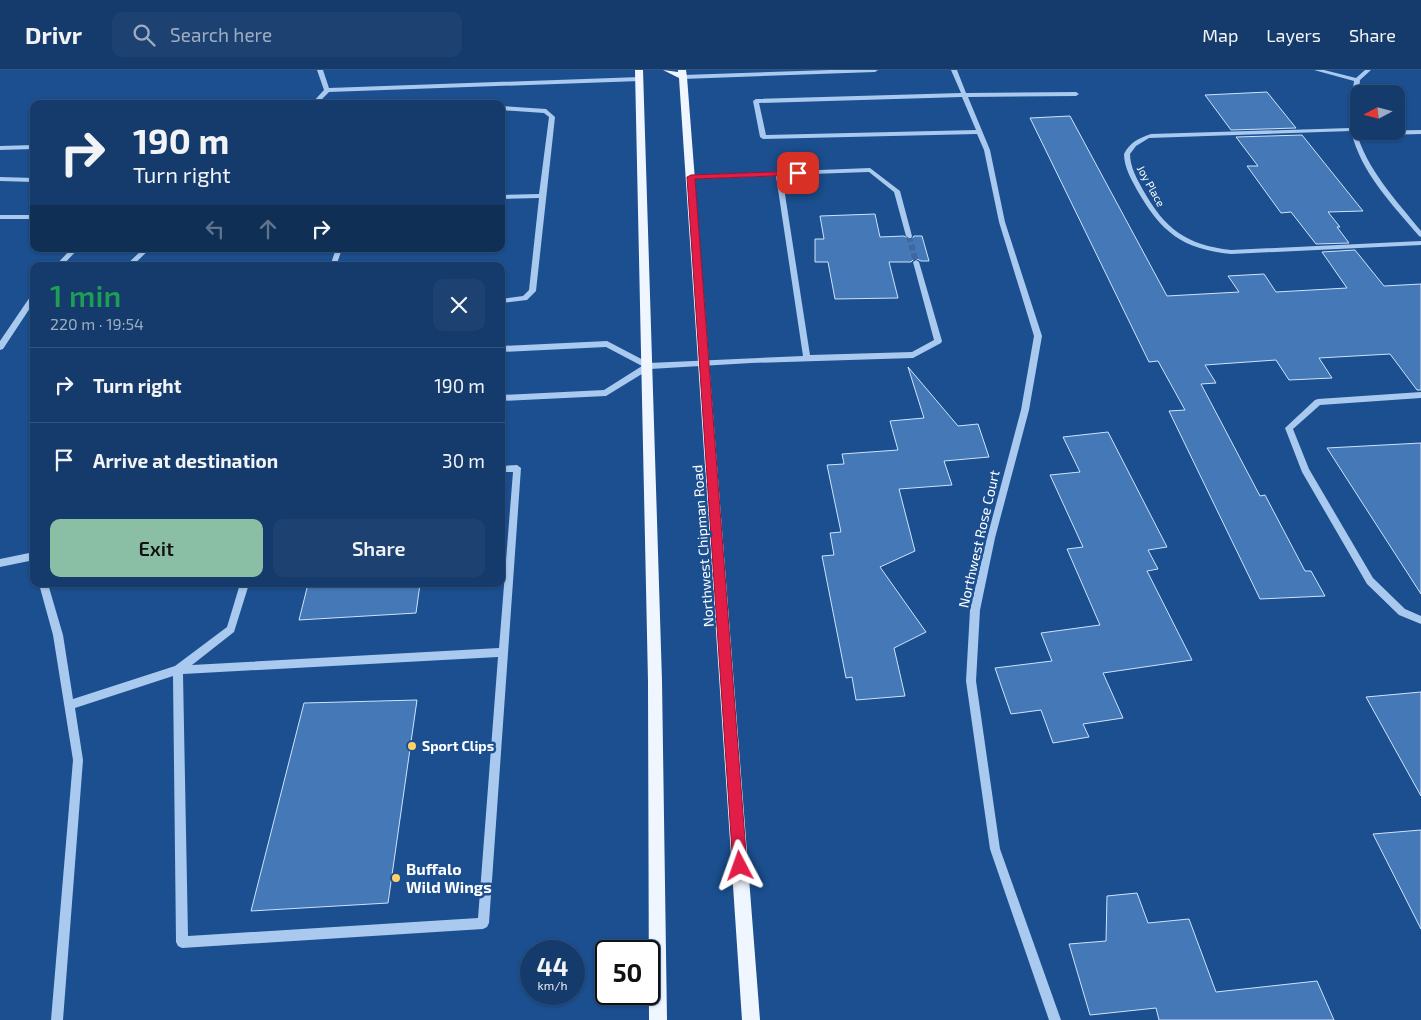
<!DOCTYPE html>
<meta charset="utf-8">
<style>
:root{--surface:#143b6b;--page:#1d4271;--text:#f1f3f6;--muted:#9dadc1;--line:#33557e;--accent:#8abfa5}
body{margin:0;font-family:"Exo 2",sans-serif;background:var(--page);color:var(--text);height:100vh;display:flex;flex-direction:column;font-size:19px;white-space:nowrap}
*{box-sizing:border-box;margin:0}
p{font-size:16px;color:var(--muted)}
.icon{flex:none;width:28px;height:28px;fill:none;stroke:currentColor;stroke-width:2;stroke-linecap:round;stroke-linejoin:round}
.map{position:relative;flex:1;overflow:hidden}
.side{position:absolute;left:30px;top:192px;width:475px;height:325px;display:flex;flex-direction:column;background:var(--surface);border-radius:10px;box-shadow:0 1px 4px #0004,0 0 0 1px var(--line)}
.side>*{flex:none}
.guide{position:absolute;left:30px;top:30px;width:475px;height:152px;border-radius:10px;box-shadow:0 1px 4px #0004,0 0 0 1px var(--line);background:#143b6b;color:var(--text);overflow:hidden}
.needle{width:32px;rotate:263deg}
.fabs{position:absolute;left:1350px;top:15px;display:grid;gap:10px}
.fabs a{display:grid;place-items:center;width:55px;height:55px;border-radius:10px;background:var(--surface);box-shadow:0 1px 4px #0004,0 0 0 1px var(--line);font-size:25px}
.speed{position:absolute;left:520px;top:870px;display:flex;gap:10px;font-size:25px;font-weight:700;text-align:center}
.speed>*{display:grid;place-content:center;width:65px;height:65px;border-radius:50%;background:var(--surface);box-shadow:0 1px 4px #0004,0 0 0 1px var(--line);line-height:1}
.speed small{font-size:12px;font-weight:400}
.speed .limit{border:2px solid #111;border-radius:8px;background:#fff;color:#111}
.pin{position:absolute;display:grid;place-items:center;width:42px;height:42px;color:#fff;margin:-21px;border-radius:10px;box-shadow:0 2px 8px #0006}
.me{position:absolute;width:55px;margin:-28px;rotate:356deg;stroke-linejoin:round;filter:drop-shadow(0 0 4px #0008)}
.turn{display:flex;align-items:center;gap:18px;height:105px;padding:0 20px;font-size:22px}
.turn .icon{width:65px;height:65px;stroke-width:2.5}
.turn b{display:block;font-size:35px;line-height:42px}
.lanes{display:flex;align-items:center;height:48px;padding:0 20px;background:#0003;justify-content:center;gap:25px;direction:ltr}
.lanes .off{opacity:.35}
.round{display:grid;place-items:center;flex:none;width:52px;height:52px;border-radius:10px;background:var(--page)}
.summary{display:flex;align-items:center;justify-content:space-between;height:85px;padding:0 20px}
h1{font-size:30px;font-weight:600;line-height:38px;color:#1e9e55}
.primary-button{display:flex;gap:10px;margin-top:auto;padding:10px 20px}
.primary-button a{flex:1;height:58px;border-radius:10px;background:var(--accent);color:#111;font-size:20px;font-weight:600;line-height:58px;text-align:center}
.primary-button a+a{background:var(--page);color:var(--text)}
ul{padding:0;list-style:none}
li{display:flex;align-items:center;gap:15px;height:75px;padding:0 20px;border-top:1px solid var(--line)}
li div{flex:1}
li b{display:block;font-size:19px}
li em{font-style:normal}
header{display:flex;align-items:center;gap:30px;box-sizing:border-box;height:70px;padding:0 25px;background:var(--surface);border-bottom:1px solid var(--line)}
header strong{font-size:24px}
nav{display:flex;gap:28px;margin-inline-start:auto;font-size:18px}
.search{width:350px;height:45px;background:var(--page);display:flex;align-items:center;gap:12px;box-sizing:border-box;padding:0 18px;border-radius:10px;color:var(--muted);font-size:19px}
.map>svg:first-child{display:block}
</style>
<header>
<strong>Drivr</strong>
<div class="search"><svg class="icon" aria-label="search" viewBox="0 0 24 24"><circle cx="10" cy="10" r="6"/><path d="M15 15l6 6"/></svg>Search here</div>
<nav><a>Map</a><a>Layers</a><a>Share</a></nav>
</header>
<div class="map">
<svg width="1421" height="950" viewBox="0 0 1421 950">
<rect width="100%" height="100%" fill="#1b4f8f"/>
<g fill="#4478b7" stroke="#cfe3fa">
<path d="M1267 22 1296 58 1231 60 1205 25Z"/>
<path d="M1070 46 1167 226 1239 222 1228 206 1264 204 1276 222 1347 218 1322 182 1355 180 1384 216 1421 214V320H1417L1390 284 1319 288 1332 308 1289 310 1276 290 1205 295 1216 313 1201 314 1260 426 1265 425 1305 501H1311L1325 526 1260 529 1169 341 1185 340 1158 291 1149 292 1030 48Z"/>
<path d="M1302 65 1363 141 1328 142 1340 157H1337L1349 173 1316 174 1291 142 1281 143 1247 96H1258L1236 67Z"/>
<path d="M875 144 880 167 904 166 911 170 914 166H922L929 191H921L915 188 911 192H889L898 228 835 229 828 192H815V169H824L820 146Z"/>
<path d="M908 297 958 356 978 354 989 387 944 391 952 415 899 419 915 481 880 497 926 562 894 578 905 626 856 630 852 607 846 608 822 486 834 485 830 463 841 462 827 395 844 394 842 384 898 380 890 351 924 348Z"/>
<path d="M1108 362 1167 477 1148 480 1158 499 1147 501 1192 590 1103 603 1123 648 1083 654 1089 667 1053 673 1041 640 1011 644 995 598 1052 591 1041 563 1100 555 1067 479 1083 477 1050 405 1080 402 1063 367Z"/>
<path d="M1421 373V524L1327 378Z"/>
<path d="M308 514H420L416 543 299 550Z"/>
<path d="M1421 622V726L1366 627Z"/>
<path d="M417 630 388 833 251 841 304 633Z"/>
<path d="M1421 760V859L1373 764Z"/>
<path d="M1137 823 1148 853 1189 849 1216 922 1317 911 1334 950H1159L1156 938 1090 945 1069 874 1106 871 1107 826Z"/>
</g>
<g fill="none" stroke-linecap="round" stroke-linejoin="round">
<path stroke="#3d69a0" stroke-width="6" stroke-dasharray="6 3" stroke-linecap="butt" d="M909 166 916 192"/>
<g fill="#a9c9ee" fill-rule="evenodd">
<path d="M317 0H323L329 18 640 7 643 9 640 11 329 22 317 34H311L324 20Z"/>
<path d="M830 0H878L875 2 683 9 680 7 683 5Z"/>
<path d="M951 0H957L966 23 1076 22 1079 24 1076 26 968 27 990 80 1005 152 1042 266 1029 340 995 468 980 540 976 611 1000 779 1061 950H1049L990 779 966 611 970 540 987 468 1021 340 1034 266 999 152 984 80 977 64 763 69 760 67 753 31 756 29 961 23ZM962 27 976 60 766 65 759 33Z"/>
<path d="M1314 0H1324L1356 8 1365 0H1371L1360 10 1355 54 1356 57H1359V61H1356C1367 100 1396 130 1421 161V167L1419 166C1392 134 1361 103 1351 61L1149 68 1136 76 1130 84C1130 97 1137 109 1143 120 1165 159 1186 175 1231 180L1421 171V175L1231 184C1182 179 1161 162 1137 120 1131 109 1124 97 1124 84 1130 72 1139 68 1151 64L1350 58V41L1354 11Z"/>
<path d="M501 36 546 39 555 47 536 221 527 230 501 233V229L523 226 529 220 539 128 501 129V125L539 124 549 47 544 43 501 40Z"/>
<path d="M1421 60V64L1384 65 1368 61Z"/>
<path d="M34 75V79L0 80V76Z"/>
<path d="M870 98 900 121 912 166 911 168H909L906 166 894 122 869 102 782 105 810 285 912 282 934 270 913 192 916 190 919 192 942 271 941 273 913 288 751 293 650 299 606 326 501 331V325L604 320 642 296 606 277 501 282V276L607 271 649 293 803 286 776 106 691 109 688 107 691 105Z"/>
<path d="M0 107 34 108V112L0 111Z"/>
<rect x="0" y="145" width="34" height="4"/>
<path d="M71 179H78L62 196H55Z"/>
<path d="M143 179H150L132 196H125Z"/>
<path d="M336 179H342L336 196H330Z"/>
<path d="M32 224H34V232L3 279 0 280V271Z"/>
<path d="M1421 322V328L1320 335 1293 359 1309 399 1373 508 1405 539 1421 546V554L1399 545 1367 514 1302 402 1285 358 1315 330 1318 329Z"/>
<path d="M517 395 521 398 489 853 487 857 483 859 182 878 178 876 176 872 173 606 75 638 83 690 63 950H51L73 690 53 565 39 514H48L63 565 73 629 175 596 227 557 240 514H249L234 562 192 595 499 578 513 402H501V396ZM498 587 478 848 188 866 183 604Z"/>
<path d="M34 482V490L0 497V489Z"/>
</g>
<g fill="#f0f6ff" fill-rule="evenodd">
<path d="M635 0H643L662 611 667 950H649L648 611Z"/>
<path d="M663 0 678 2V0H686L687 7 760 950H742L679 8Z"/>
</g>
</g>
<path fill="#e11d48" stroke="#92132f" d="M798 101 802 103 800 105 695 109 747 796 745 801 740 804 735 801 733 796 687 107 691 105Z"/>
<g fill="#ffd166" stroke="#1b4f8f" stroke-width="2">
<circle cx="412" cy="676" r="5"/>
<circle cx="396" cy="808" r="5"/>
</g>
<g text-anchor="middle" stroke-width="5" stroke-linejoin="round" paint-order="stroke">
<g font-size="11" fill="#fff" stroke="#1b4f8f">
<text transform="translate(1151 116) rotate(61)" y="4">Joy Place</text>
</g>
<g font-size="14" fill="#fff" stroke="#1b4f8f">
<text transform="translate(979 469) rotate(-77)" y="5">Northwest Rose Court</text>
<text transform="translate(703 476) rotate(-94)" y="5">Northwest Chipman Road</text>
</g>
<g font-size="14" font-weight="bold" fill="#fff" stroke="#1b4f8f" text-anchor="start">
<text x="422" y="681">Sport Clips</text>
</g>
<g font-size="16" font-weight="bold" fill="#fff" stroke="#1b4f8f" text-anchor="start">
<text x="406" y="805">Buffalo<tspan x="406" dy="18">Wild Wings</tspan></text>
</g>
</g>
</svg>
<div class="fabs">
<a><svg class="needle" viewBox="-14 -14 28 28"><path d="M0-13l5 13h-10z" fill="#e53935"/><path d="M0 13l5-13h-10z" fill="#9dadc1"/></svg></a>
</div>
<div class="speed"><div>44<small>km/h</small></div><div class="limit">50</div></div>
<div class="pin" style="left:798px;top:103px;background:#d93025"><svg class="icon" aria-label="arrive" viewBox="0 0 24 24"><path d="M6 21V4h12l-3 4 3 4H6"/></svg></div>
<svg class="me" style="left:740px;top:796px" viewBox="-20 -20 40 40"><path d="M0-17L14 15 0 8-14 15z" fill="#e11d48" stroke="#fff" stroke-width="4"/></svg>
<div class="guide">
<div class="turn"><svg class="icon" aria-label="right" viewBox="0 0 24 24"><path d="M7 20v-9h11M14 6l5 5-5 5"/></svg><div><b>190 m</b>Turn right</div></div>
<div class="lanes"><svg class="icon off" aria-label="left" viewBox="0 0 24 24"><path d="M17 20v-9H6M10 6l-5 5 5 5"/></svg><svg class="icon off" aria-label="ahead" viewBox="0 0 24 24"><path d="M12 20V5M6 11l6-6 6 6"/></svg><svg class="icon" aria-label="right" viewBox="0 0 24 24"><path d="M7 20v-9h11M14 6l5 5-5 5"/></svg></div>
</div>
<section class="side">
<div class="summary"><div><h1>1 min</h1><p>220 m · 19:54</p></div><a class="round"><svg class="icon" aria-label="close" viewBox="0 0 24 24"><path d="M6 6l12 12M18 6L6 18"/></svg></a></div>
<ul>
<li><svg class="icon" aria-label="right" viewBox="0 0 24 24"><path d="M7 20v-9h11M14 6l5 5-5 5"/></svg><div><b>Turn right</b></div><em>190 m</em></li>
<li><svg class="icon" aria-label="arrive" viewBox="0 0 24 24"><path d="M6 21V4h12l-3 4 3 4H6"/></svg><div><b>Arrive at destination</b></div><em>30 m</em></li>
</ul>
<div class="primary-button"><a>Exit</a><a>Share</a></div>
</section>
</div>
